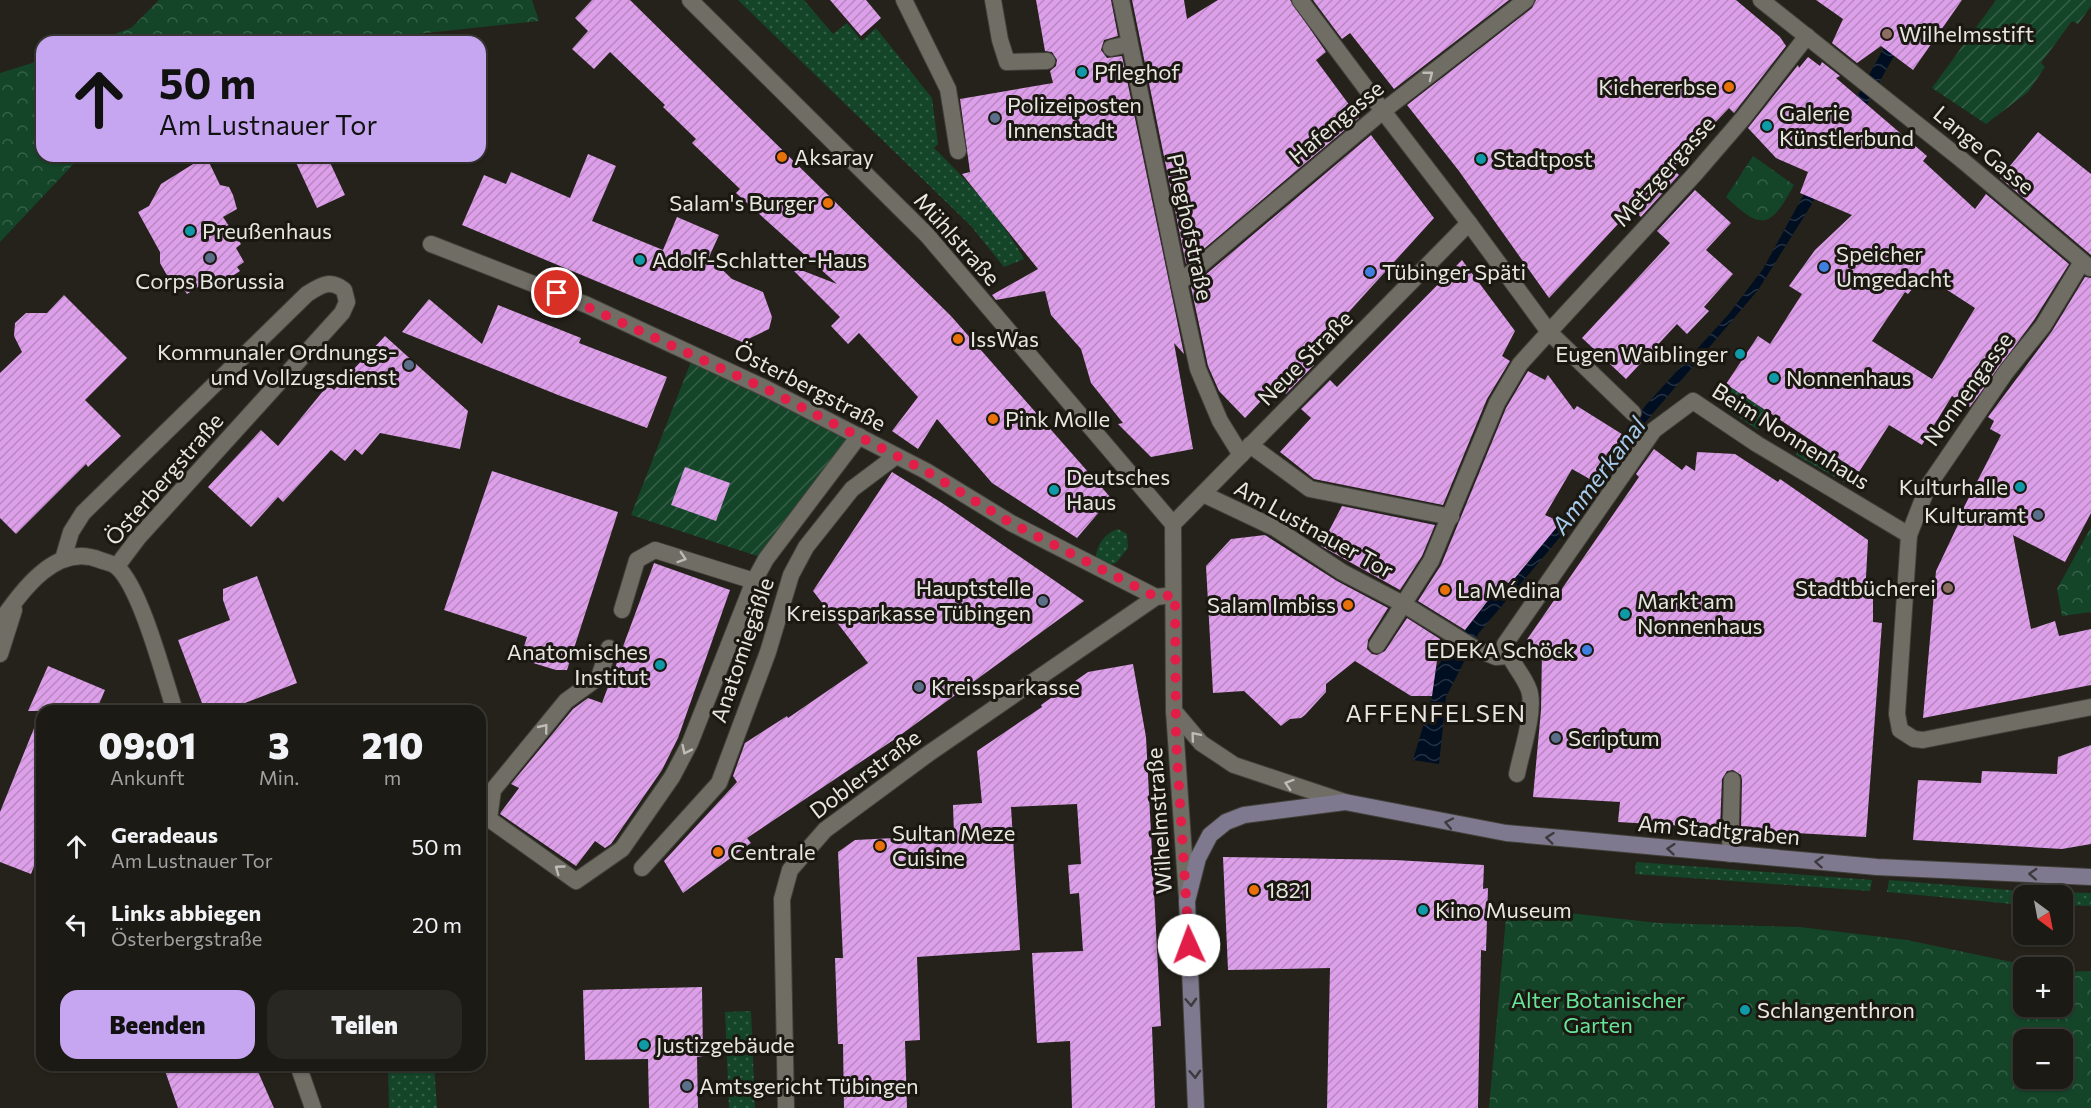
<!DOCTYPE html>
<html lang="de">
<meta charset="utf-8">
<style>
:root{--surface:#1b1a14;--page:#282722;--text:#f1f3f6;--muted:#a0a1a0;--line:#393834;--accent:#c6a6f0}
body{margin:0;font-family:Commissioner,sans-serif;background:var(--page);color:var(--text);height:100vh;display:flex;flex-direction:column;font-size:22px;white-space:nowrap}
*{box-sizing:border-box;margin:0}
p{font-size:20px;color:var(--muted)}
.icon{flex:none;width:33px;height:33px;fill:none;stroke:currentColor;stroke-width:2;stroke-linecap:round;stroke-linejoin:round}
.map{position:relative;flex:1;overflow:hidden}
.side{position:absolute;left:36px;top:705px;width:450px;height:366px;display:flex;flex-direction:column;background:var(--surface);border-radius:18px;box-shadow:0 2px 4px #0004,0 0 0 2px var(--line)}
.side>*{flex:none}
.top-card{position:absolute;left:36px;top:36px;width:450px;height:126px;border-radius:18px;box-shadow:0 2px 4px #0004,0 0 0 2px var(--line);background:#c6a6f0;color:#111;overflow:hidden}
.needle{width:39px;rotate:148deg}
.controls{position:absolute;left:2013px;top:885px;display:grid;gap:12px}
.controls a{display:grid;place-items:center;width:60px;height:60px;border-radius:12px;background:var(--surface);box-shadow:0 2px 4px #0004,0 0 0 2px var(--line);font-size:30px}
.pin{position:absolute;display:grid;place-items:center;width:51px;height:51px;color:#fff;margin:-26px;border:3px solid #fff;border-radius:50%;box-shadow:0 2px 6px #0007}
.me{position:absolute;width:66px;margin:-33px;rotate:358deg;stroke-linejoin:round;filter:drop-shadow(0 0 4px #0008)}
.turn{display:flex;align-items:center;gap:21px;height:126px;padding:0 24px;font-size:27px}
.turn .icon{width:78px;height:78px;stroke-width:2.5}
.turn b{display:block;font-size:42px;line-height:51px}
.eta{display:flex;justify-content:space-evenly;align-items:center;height:102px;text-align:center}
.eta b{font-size:36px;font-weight:800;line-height:42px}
.cta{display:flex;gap:12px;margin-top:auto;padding:12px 24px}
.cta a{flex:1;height:69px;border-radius:18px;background:var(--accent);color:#111;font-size:24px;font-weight:800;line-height:69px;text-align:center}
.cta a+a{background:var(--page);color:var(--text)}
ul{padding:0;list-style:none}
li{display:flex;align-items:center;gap:18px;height:78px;padding:0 24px}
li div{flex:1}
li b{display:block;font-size:22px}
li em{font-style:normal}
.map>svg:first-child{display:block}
</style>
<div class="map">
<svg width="2091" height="1108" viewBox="0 0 2091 1108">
<defs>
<pattern id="grass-dots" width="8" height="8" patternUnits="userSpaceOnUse" patternTransform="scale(1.5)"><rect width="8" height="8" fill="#144529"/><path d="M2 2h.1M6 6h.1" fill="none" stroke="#366048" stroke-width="1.8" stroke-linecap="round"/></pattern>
<pattern id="forest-crowns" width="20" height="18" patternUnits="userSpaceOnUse" patternTransform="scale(1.5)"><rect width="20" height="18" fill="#144529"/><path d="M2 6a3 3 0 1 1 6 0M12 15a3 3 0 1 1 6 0" fill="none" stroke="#366048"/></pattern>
<pattern id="garden-furrows" width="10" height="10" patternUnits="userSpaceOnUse" patternTransform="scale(1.5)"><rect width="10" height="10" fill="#144529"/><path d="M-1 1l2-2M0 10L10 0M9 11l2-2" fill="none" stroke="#366048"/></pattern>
<pattern id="water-waves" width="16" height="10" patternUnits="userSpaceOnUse" patternTransform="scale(1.5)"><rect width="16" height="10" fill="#000e22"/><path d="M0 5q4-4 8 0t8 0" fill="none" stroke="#253142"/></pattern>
<pattern id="building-hatch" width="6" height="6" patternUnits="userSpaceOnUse" patternTransform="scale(1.5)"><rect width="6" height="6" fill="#dd9eea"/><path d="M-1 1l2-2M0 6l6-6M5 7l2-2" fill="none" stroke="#b788c0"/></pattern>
</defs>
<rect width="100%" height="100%" fill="#24221a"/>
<g fill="url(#grass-dots)">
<path d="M738 0H804L833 34 847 23 862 41 876 28 932 98 938 144 934 148C968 181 1001 217 1024 259L1004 267 971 226Z"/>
<path d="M1118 529 1127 534 1128 548 1116 563 1107 565 1096 557C1097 544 1105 533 1118 529Z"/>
<path d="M1636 862 1872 880 1870 891 1635 874Z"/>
<path d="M1889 880 2022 891 2091 893V906L2063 905 2062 896H2024L2023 905 1887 892Z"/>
<path d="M751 1011 755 1108H729L725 1012Z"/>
<path d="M388 1065H434L437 1108H389Z"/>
</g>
<g fill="url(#forest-crowns)" fill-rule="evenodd">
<path d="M159 0H532L539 21 343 42H92L131 28Z"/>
<path d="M42 60V156H81L0 242V73Z"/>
<path d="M1753 156 1794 185C1770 229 1762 231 1726 197Z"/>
<path d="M2091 527V612L2062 616 2057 589Z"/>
<path d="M1507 906 1658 923 1800 927 1907 940 2035 967 2024 968V1006H2062L2063 972 2091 971V1108H1489ZM2024 1040H2062V1078H2024Z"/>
</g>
<g fill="url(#garden-furrows)">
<path d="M1996 0H2091V6L2078 24 2072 21 2041 63 2045 67 2028 92 1986 124 1932 88Z"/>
<path d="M694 354 859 436 766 559 631 515Z"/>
<path d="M1727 384 1769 413 1758 430 1727 409Z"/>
<path d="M1801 446 1817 456 1823 448 1859 472 1851 486 1796 455Z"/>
</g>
<path fill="url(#water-waves)" d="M1910 0H1925L1810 207 1758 290 1620 452 1572 523 1478 634 1446 697 1439 764 1413 760 1432 696 1436 668 1488 601 1510 584 1530 560 1646 405 1728 315 1763 269Z"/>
<g fill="url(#building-hatch)" fill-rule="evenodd">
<path d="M592 0H630L951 316 1111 498 1077 538 992 483 937 419 918 449 892 431 918 397 859 333 848 344 831 326 840 317 788 265 837 284 736 193 740 189 692 143 696 139 663 107 665 105 610 52 594 69 572 49 588 31 575 18Z"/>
<path d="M830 0H866L881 18 861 36Z"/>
<path d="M1036 0H1111L1118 36 1104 40 1101 50 1107 58 1122 56 1184 354 1174 343 1193 449 1151 457 1118 424 1123 423 1091 383 1081 349 1051 315 1045 291 996 300 992 295 1038 269 962 174 970 172 960 99 1053 83 1050 71 1056 66 1057 60 1052 52 1045 51Z"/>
<path d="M1132 0H1184L1187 19 1218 0H1290L1326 52 1316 60 1359 118 1186 264Z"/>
<path d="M1313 0H1509L1394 89 1350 33 1342 39Z"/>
<path d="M1536 0H1736L1780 37 1786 46 1734 113 1729 108 1672 168 1679 175 1641 217 1632 209 1549 298 1459 171 1407 105 1532 8Z"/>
<path d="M1816 0H1962L1913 70 1881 46 1857 63 1832 43 1843 19Z"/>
<path d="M1808 57 1820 66 1822 62 1840 76 1836 78 1927 156 1923 161 1975 209 1986 194 2069 264 2034 320 1970 407 1952 396 1922 445 1889 425 1859 472 1726 384 1758 336 1770 344 1802 294 1789 286 1815 250 1852 215 1800 193 1808 172 1776 158 1748 128 1798 65 1799 68ZM1924 275 1975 308 1932 379 1872 341 1905 292 1908 294Z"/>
<path d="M2038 132 2091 174V255L2000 178Z"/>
<path d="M1371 135 1434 218 1307 358 1314 365 1286 394 1277 384 1245 418 1219 391 1208 366 1191 287Z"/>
<path d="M588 154 616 166 592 221 663 250 677 217 719 235 709 257 732 279 763 292 772 317 769 329 742 342 462 225 484 175 506 184 511 172 570 198Z"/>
<path d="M206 156 220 185 229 187 233 195 237 209 223 217 241 244 236 248 244 262 237 267 240 271 211 290 206 282 187 294 179 282 168 277 160 263V252L138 212 149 206 161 184Z"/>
<path d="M293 156H327L345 195 317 208Z"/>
<path d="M1695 190 1731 223 1706 250 1733 274 1704 307 1709 311 1687 334 1677 324 1626 379 1582 338 1670 243 1657 231Z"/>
<path d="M1462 260 1515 331 1502 356 1510 361 1487 399 1443 505 1314 479 1280 452 1311 418 1301 409 1330 380 1337 387Z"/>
<path d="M2085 277 2091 278V513L2065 562 2013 535 2031 629 2055 621 2059 636 2091 629V685L1923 718 1936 571 1965 510 1963 509 2001 435 1990 429 1994 421 1988 417 2052 331Z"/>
<path d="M64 295 127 358 85 400 121 436 88 467 86 464 16 534 0 518V373L22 352 14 336 15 323 26 313H47Z"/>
<path d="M429 299 482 344 498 305 581 338 579 343 667 377 647 428 558 395 402 332Z"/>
<path d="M385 336 468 411 460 449 380 433 362 455 355 449 345 461 331 450 283 502 278 497 251 527 208 487 261 430 278 446 328 385 334 390Z"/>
<path d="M1528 371 1545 380 1548 375 1574 410 1577 406 1633 441 1619 462 1615 458 1595 482 1572 469 1545 515 1561 522 1510 584 1504 580 1465 630 1418 601 1441 565 1506 408Z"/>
<path d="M1654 449 1682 470 1686 465 1695 471 1697 452 1735 454 1778 482 1780 479 1868 540 1865 595H1873V622L1882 623 1866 837 1741 830 1742 780 1741 775 1733 770 1727 771 1722 779 1720 828 1618 822 1620 802 1533 797 1541 710 1542 652 1526 641 1639 477 1636 474Z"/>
<path d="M685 467 730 483 716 521 671 505Z"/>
<path d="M492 471 618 512 567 670H556L520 659 527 637 444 610Z"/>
<path d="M892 472 942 503 1084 601 895 739 747 838 751 843 683 893 664 861 737 782 733 776 745 743 787 716 788 718 868 663 813 591Z"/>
<path d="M1342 506 1435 525 1422 556 1400 590 1321 546Z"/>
<path d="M1265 535 1337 581 1388 608 1368 640 1367 649 1372 654 1377 655 1385 651 1407 618 1440 639 1432 696H1411L1355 661 1326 684V692L1305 715 1301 718 1290 719 1281 726 1244 691 1213 693 1206 566 1231 539Z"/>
<path d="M654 563 730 590 678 738 662 770 611 844 605 848 595 841 576 866 500 814 501 812 519 788 511 784 573 709 588 698 602 703Z"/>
<path d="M257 576 297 683 224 711H205L178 640 230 620 223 600V589Z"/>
<path d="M1133 664 1146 737 1161 1026 1152 1027 1155 1108H1072L1070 1041 1037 1043 1032 953 1083 951 1079 893 1070 894 1068 865 1081 864 1077 804 1011 807 1020 950 917 957 920 1040 905 1041 907 1108H844L843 1044H838L835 958H843L838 852 855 840 954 835 953 805 982 803 977 751 1042 707 1041 705 1088 672Z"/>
<path d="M48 666 105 690 96 711H28Z"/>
<path d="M41 711 42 846 31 874 0 862V812Z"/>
<path d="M2091 745V844L2062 849 1913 840 1918 780 1981 783 1982 771 2057 774 2058 757Z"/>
<path d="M1223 857 1395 860 1484 865 1483 889 1488 888 1486 951 1481 950 1478 1108H1327L1330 968 1228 970Z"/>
<path d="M702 987 703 1056 697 1057 698 1108H649L648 1059 585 1060 583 990Z"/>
<path d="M163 1065H255L274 1108H178Z"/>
</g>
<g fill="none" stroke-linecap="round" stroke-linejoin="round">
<defs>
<g id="service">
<path d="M993 0 1000 40 1007 62 1047 61"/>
<path d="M1111 48 1129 44"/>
<path d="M754 581 766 559 859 436"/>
<path d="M609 648 599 677 566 701 493 790 489 819 576 881 622 849 672 777 690 743 754 581 655 550 637 560 622 610"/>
<path d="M1730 854 1732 780"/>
</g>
<g id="pedestrian">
<path d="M904 0 948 89 958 151"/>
<path d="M1121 0 1179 283"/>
<path d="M1300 0 1383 111"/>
<path d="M1761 0 1962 160"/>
<path d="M1469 223 1549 332 1694 175 1744 117 1807 36"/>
<path d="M1250 445 1310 489 1451 517"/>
<path d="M1203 494 1275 528 1342 572 1403 604 1476 649 1496 657 1508 656"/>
<path d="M1377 645 1431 561 1497 403 1520 364 1549 332 1633 413"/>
<path d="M1517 774C1521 753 1536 710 1529 690 1523 673 1509 662 1505 644L1654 430 1693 401 1757 444 1909 535"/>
<path d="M642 868 719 783 768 652 791 575 806 547 852 489 896 456"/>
</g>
<g id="minor">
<path d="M1962 160 2090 268"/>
<path d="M431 244 587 305 767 389 926 471 1011 523 1156 597"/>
<path d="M2082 262 2043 326 2006 372 1928 486 1909 535 1897 714 1900 730 1914 739 1923 740 2091 707"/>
<path d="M1241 455 1220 421 1198 369 1179 283 1383 111 1526 0"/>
<path d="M1173 524 1469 223 1383 111"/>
<path d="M63 559 71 532 83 513 307 294C321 285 330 279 344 290L347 302 342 313 138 538 117 566"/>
<path d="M0 622C22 591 56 542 100 560 105 562 113 563 117 567 141 588 164 678 175 711"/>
<path d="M0 654 14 610"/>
<path d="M298 1065 313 1108"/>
<path d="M786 1108 782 899 790 870 825 830 928 754 1156 597 1165 596"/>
</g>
<g id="tertiary">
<path d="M690 0 927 235 1173 524 1174 711 1187 898"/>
<path d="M1174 711 1201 743 1234 765 1345 802"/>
</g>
<path id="secondary" d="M1196 1108 1187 901 1198 858 1210 835 1226 822 1244 815 1345 802 1506 833 1877 867 2091 877"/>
</defs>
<use href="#service" stroke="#41403a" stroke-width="18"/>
<use href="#pedestrian" stroke="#41403a" stroke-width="18"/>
<use href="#minor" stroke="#41403a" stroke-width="18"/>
<use href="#tertiary" stroke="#41403a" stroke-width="18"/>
<use href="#secondary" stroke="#41403a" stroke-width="18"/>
<use href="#service" stroke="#706d65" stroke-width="16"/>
<use href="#pedestrian" stroke="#706d65" stroke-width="16"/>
<use href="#minor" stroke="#706d65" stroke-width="16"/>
<use href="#tertiary" stroke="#706d65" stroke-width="16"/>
<use href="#secondary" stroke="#7e798e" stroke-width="16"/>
</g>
<defs><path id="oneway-chevron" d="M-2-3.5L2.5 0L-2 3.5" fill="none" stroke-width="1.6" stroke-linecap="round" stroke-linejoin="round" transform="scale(1.5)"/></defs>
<g stroke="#bdbcb6">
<use href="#oneway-chevron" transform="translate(1429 75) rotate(-38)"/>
<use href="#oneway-chevron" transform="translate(682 558) rotate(18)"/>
<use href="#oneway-chevron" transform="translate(544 728) rotate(-51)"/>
<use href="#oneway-chevron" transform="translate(1195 736) rotate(-130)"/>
<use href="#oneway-chevron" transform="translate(686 750) rotate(116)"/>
<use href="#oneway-chevron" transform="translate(1289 784) rotate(-162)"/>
<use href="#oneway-chevron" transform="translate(559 869) rotate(-144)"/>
</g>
<g stroke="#3d3a3d">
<use href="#oneway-chevron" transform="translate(1449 823) rotate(-168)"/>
<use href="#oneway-chevron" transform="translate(1550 838) rotate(-174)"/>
<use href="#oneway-chevron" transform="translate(1671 849) rotate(-175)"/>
<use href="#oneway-chevron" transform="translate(1819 862) rotate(-175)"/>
<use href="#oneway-chevron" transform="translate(2033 874) rotate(-177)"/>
<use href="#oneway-chevron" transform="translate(1191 1002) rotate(87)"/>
<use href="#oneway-chevron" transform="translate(1195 1074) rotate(87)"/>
</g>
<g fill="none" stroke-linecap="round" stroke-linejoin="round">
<path stroke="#e11d48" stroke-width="10" stroke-dasharray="0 18" d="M557 293 766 389 926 471 1011 523 1156 597 1175 595 1176 740 1189 945"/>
</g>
<g fill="#8d6e63" stroke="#1a1811" stroke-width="2">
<circle cx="1887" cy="34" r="6"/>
<circle cx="1948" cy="588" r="6"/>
</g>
<g fill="#0f9aa8" stroke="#1a1811" stroke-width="2">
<circle cx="1082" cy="72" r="6"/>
<circle cx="1767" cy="126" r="6"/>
<circle cx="1481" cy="159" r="6"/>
<circle cx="190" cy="231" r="6"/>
<circle cx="640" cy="260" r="6"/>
<circle cx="1740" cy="354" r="6"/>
<circle cx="1774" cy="378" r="6"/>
<circle cx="2020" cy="487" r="6"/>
<circle cx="1054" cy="490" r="6"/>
<circle cx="1625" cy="614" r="6"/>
<circle cx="660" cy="665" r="6"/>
<circle cx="1423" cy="910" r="6"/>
<circle cx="1745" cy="1010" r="6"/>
<circle cx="644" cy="1045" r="6"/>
</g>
<g fill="#e8710a" stroke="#1a1811" stroke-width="2">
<circle cx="1729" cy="87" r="6"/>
<circle cx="782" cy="157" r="6"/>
<circle cx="828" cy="203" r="6"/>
<circle cx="958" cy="339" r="6"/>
<circle cx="993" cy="419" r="6"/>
<circle cx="1445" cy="590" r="6"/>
<circle cx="1348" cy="605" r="6"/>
<circle cx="880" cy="846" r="6"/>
<circle cx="718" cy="852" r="6"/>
<circle cx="1254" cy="890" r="6"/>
</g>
<g fill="#5c6f8a" stroke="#1a1811" stroke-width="2">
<circle cx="995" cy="118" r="6"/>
<circle cx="210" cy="258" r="6"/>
<circle cx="409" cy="365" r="6"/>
<circle cx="2038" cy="515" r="6"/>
<circle cx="1043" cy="601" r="6"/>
<circle cx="919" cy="687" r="6"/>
<circle cx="1556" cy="738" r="6"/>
<circle cx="687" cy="1086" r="6"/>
</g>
<g fill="#3f7fe0" stroke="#1a1811" stroke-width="2">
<circle cx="1824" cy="267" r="6"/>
<circle cx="1370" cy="272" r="6"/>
<circle cx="1587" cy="650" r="6"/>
</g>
<g text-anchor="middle" stroke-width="6" stroke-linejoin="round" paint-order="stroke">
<g font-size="22" fill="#e7e6e1" stroke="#1a1811" text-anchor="start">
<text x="1899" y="42">Wilhelmsstift</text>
<text x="1094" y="80">Pfleghof</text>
<text x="1717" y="95" text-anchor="end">Kichererbse</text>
<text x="1007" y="113">Polizeiposten<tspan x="1007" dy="25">Innenstadt</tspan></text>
<text x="1779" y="121">Galerie<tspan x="1779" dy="25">Künstlerbund</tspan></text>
<text x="794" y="165">Aksaray</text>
<text x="1493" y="167">Stadtpost</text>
<text x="816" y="211" text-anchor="end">Salam's Burger</text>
<text x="202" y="239">Preußenhaus</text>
<text x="1836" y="262">Speicher<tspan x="1836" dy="25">Umgedacht</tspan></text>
<text x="652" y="268">Adolf-Schlatter-Haus</text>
<text x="1382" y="280">Tübinger Späti</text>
<text x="210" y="289" text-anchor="middle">Corps Borussia</text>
<text x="970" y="347">IssWas</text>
<text x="397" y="360" text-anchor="end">Kommunaler Ordnungs-<tspan x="397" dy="25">und Vollzugsdienst</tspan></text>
<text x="1728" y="362" text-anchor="end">Eugen Waiblinger</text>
<text x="1786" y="386">Nonnenhaus</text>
<text x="1005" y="427">Pink Molle</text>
<text x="1066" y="485">Deutsches<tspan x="1066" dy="25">Haus</tspan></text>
<text x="2008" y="495" text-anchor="end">Kulturhalle</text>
<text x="2026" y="523" text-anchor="end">Kulturamt</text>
<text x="1031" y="596" text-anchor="end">Hauptstelle<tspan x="1031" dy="25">Kreissparkasse Tübingen</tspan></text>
<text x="1936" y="596" text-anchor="end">Stadtbücherei</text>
<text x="1457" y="598">La Médina</text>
<text x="1637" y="609">Markt am<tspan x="1637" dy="25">Nonnenhaus</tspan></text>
<text x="1336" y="613" text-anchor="end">Salam Imbiss</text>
<text x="1575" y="658" text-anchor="end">EDEKA Schöck</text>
<text x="648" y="660" text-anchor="end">Anatomisches<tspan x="648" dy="25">Institut</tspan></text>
<text x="931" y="695">Kreissparkasse</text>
<text x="1568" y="746">Scriptum</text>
<text x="892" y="841">Sultan Meze<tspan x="892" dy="25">Cuisine</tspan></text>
<text x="730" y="860">Centrale</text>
<text x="1266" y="898">1821</text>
<text x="1435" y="918">Kino Museum</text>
<text x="1757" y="1018">Schlangenthron</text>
<text x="656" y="1053">Justizgebäude</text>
<text x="699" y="1094">Amtsgericht Tübingen</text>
</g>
<g font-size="22" fill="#e7e6e1" stroke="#1a1811">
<text transform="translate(1336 122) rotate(-40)" y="8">Hafengasse</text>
<text transform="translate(1984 150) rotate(40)" y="8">Lange Gasse</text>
<text transform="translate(1664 171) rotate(-48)" y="8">Metzgergasse</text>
<text transform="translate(1190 227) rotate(78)" y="8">Pfleghofstraße</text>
<text transform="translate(957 239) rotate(48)" y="8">Mühlstraße</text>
<text transform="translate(1305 358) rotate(-45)" y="8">Neue Straße</text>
<text transform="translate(810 387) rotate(27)" y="8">Österbergstraße</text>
<text transform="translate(1968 389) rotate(-54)" y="8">Nonnengasse</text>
<text transform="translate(1791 436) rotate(32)" y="8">Beim Nonnenhaus</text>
<text transform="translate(164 479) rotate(-49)" y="8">Österbergstraße</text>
<text transform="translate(1314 529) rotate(29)" y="8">Am Lustnauer Tor</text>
<text transform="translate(742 650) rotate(-71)" y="8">Anatomiegäßle</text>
<text transform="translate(865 774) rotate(-37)" y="8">Doblerstraße</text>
<text transform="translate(1159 821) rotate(-94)" y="8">Wilhelmstraße</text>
<text transform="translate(1719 830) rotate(5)" y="8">Am Stadtgraben</text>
</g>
<g font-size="22" fill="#66e499" stroke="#1a1811">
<text x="1598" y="1008">Alter Botanischer<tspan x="1598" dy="25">Garten</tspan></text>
</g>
<g font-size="24" font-style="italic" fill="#a8cbee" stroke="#1a1811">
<text transform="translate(1599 476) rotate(-53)" y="8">Ammerkanal</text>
</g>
<g font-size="24" letter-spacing="1.5" fill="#e7e6e1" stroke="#1a1811">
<text x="1436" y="722">AFFENFELSEN</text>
</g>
</g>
</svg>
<div class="controls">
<a><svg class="needle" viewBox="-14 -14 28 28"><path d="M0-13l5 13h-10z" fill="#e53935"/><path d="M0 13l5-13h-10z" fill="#a0a1a0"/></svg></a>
<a>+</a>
<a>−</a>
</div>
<div class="pin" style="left:557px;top:293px;background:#d93025"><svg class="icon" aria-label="arrive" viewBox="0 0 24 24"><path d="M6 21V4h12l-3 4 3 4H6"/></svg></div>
<svg class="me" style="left:1189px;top:945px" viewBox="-20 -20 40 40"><circle r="19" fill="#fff"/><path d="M0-13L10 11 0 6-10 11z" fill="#e11d48"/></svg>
<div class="top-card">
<div class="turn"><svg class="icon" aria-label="ahead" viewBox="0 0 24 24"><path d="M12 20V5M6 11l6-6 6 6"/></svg><div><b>50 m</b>Am Lustnauer Tor</div></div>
</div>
<section class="side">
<div class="eta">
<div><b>09:01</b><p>Ankunft</p></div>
<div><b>3</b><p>Min.</p></div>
<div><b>210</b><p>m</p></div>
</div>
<ul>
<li><svg class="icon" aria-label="ahead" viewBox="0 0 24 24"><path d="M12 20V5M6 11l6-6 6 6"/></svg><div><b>Geradeaus</b><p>Am Lustnauer Tor</p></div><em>50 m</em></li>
<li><svg class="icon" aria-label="left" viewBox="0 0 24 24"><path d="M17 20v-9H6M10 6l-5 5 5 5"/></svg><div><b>Links abbiegen</b><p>Österbergstraße</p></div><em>20 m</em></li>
</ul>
<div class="cta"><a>Beenden</a><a>Teilen</a></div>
</section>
</div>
